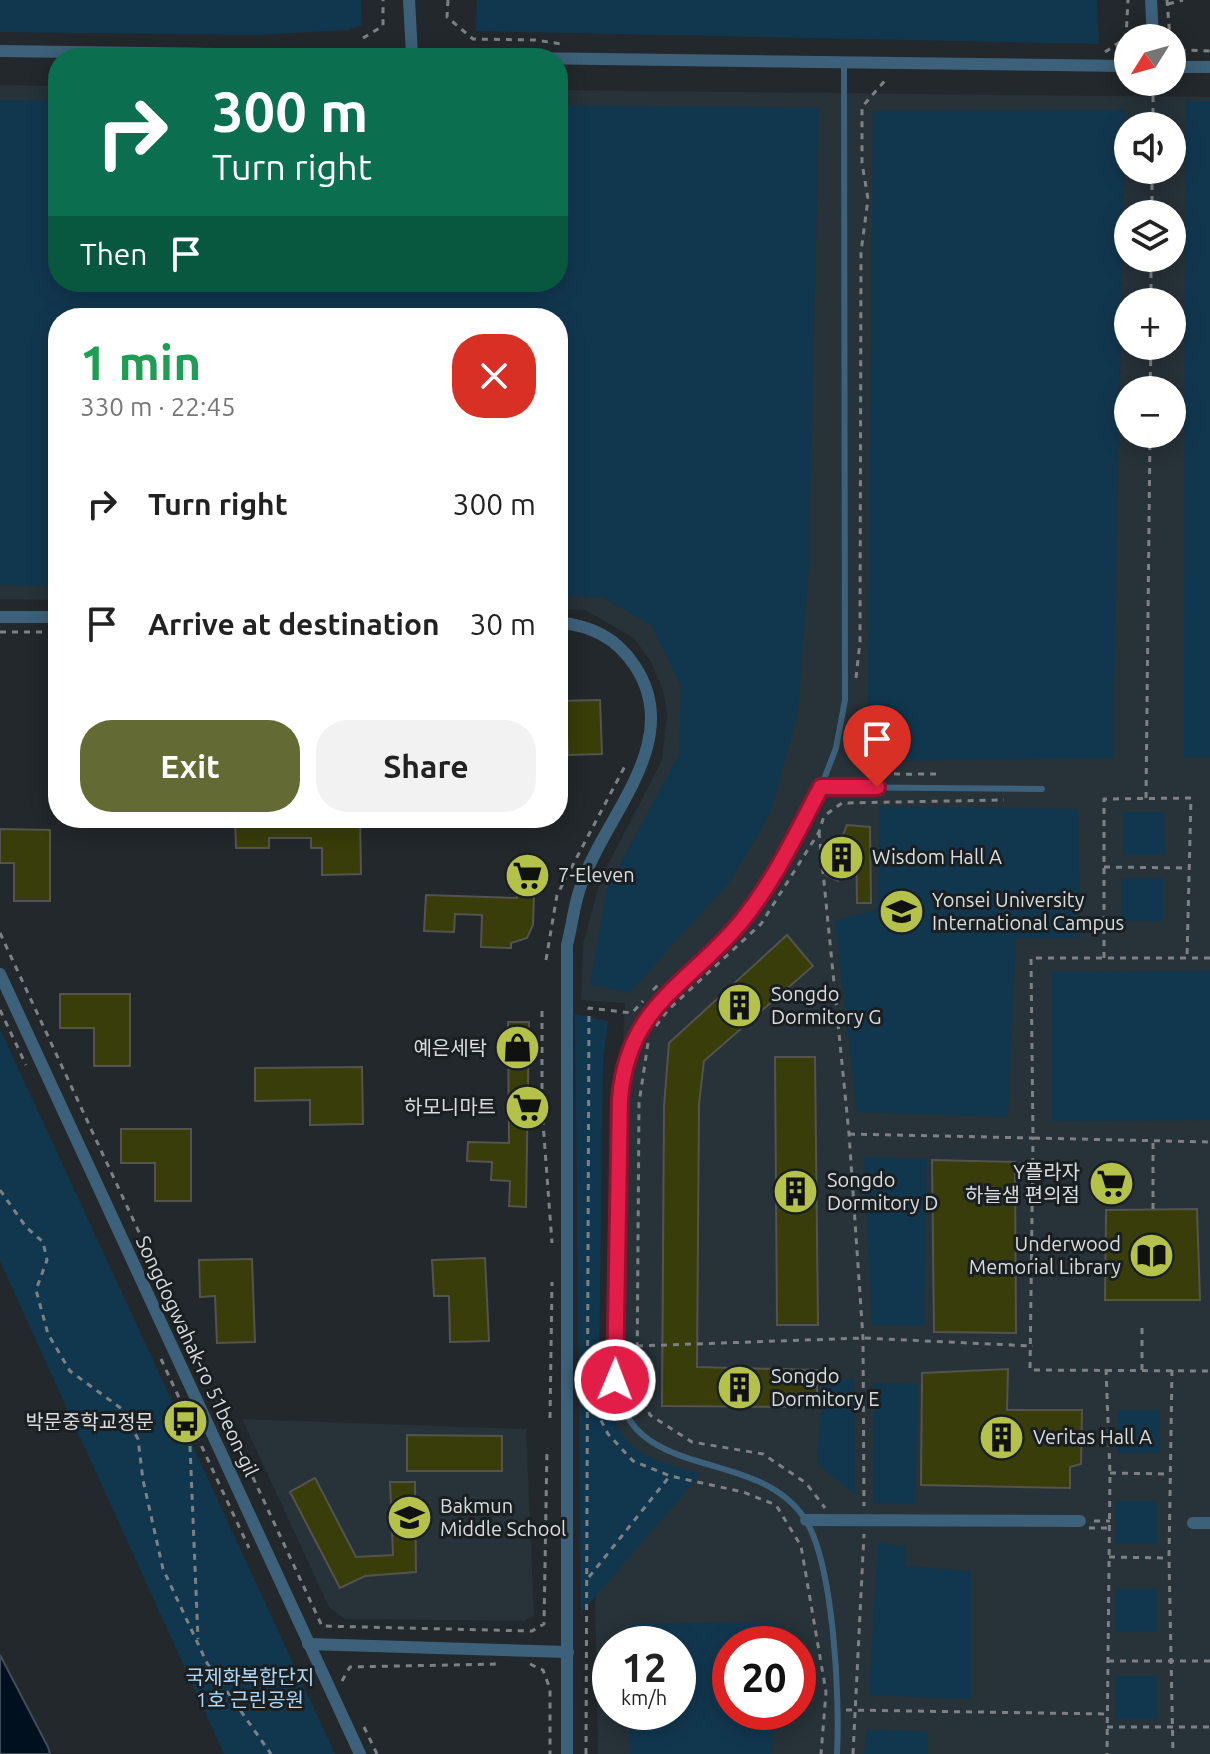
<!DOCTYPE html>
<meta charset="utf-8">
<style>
:root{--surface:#fff;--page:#f2f2f2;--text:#222;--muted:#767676;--accent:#646a34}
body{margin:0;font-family:Ubuntu,"Noto Sans KR",sans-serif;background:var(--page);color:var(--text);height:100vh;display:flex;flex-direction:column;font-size:30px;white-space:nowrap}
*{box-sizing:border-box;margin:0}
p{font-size:26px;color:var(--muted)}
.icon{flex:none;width:44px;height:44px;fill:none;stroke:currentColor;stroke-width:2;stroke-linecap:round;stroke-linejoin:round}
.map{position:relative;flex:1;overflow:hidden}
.side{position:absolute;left:48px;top:308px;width:520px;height:520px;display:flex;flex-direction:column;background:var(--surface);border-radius:32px;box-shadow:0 4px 20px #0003}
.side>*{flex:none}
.banner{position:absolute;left:48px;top:48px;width:520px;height:244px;border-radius:32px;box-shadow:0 4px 20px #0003;background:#0b6e4f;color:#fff;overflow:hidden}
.needle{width:52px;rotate:233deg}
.tools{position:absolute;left:1114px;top:24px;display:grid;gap:16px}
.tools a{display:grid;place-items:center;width:72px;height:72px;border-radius:50%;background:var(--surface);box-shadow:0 4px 20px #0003;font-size:40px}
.speed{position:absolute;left:592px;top:1626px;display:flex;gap:16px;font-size:40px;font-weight:700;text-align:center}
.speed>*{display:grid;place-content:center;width:104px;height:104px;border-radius:50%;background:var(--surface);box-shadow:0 4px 20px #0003;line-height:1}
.speed small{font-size:20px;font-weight:400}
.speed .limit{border:12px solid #d22;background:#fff;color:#111}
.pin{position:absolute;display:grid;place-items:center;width:68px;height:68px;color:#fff;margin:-82px -34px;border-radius:50% 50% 50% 0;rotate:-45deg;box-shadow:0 0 8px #0007}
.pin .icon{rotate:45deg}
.me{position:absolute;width:88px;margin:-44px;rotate:1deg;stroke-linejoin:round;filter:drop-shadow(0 0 6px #0008)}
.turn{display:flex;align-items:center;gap:28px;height:168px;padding:0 32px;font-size:36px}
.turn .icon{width:104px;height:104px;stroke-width:2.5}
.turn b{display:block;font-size:56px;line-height:68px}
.then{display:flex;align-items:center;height:76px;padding:0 32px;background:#0003;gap:16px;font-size:30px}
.round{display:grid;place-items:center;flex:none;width:84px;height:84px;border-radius:32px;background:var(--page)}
.overview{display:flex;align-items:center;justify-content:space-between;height:136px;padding:0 32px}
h1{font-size:48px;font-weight:600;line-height:60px;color:#1e9e55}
.primary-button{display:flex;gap:16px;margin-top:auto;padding:16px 32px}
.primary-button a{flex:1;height:92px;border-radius:32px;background:var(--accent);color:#fff;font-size:32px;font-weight:600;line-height:92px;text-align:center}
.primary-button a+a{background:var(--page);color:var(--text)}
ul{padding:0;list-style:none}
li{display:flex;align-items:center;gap:24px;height:120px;padding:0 32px}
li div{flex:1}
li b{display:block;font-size:30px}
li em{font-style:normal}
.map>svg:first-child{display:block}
</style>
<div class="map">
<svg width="1210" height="1754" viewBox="0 0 1210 1754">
<rect width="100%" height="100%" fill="#23282c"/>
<g fill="#273239" fill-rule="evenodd">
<path d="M0 85 58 86V282H558V90L1210 97V1754H598L595 1587 625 1003 581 1000 583 944 601 878 662 760 667 715 663 690 651 662 634 638 585 610 558 609V318H58V600L0 599ZM1128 126H1172V170H1128ZM1128 214H1172V258H1128ZM1128 302H1172V346H1128ZM1128 390H1172V434H1128ZM610 1644H678V1712H610ZM730 1644H798V1712H730Z"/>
<path d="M242 1419 526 1429 534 1616 523 1621 345 1619 329 1607Z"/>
</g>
<g fill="#11374f">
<path d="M0 0H361L362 25 348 30 256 35 0 32Z"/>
<path d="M477 0H1097L1099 44 476 31Z"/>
<path d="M0 100 58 101V282H558V105L819 108 809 564 798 713 770 814 730 881 629 993 590 984 607 889 679 755 681 686 651 625 602 597 558 596V318H58V586L0 585Z"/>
<path d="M1185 101H1210V757H1184Z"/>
<path d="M1125 110 1113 758 874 761 861 740 868 705 873 111Z"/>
<path d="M880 806 1078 809 1080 938H1016L1008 1117 857 1112 835 921 878 909Z"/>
<path d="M1123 812H1164L1165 855H1123Z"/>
<rect x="1121" y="878" width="42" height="43"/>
<path d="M1210 971V1120L1052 1121V972Z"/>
<path d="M575 1014 608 1021 603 1061 599 1377C621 1450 629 1453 701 1474L581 1613Z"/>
<path d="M0 1029 335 1754H224L0 1261Z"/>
<path d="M864 1157 927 1159 924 1326 872 1325Z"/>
<path d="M823 1379H854L855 1495 817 1463Z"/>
<path d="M873 1383 918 1384 915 1504 873 1503Z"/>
<path d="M1117 1410H1160V1453H1118Z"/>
<rect x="1115" y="1501" width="42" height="43"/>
<path d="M878 1543 905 1546 906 1566 971 1571V1699L869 1695Z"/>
<path d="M1115 1589H1157V1631L1115 1632Z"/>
<path d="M776 1622 775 1644H730V1712H773L772 1754H630V1712H678V1644H631V1624Z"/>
<rect x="1115" y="1676" width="42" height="43"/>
<path d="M867 1729 928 1732V1754H864Z"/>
</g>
<path fill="#00101f" stroke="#414e59" stroke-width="2" d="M0 1655 48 1747 50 1754H0Z"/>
<g fill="#383d0a" stroke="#53544e" stroke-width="2">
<path d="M600 700 602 754 568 755 567 734H558V701Z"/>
<path d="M235 818H360L361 874 322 875V848H311V838H269V848H236Z"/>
<path d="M847 825 870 827 871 903H857L856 840 838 881 826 875Z"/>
<path d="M0 829 50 830V901H14V863H0Z"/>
<path d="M518 864H535L533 925 527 938 511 943V948L481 947 482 915 455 914 454 932 424 931 426 895 517 898Z"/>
<path d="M787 935 813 966 704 1061 699 1104 697 1367 817 1370V1407L662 1406 664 1106 669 1043Z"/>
<path d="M60 994H130V1066H94V1028H60Z"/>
<path d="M508 1022H529L526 1207 509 1206 510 1181 491 1180 492 1162 467 1161 468 1142 509 1143Z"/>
<path d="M775 1057H815L818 1325H777Z"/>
<path d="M362 1067 363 1124 310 1125V1100L255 1101V1068Z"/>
<path d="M121 1129H191V1201H155V1163H121Z"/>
<path d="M932 1160 1015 1162 1016 1333 934 1332Z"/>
<path d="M1197 1209 1200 1300H1105L1106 1210Z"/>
<path d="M485 1258 489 1341 450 1342 449 1296H434L432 1260Z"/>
<path d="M252 1259 255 1342 217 1343 215 1296 200 1297 199 1260Z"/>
<path d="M1008 1369 1007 1410H1082L1081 1464 1070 1467V1488L921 1485 922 1373Z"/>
<path d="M407 1435 502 1436V1471H407Z"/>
<path d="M315 1478 356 1557 393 1555 390 1482H415L416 1572 365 1576 340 1588 290 1492Z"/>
</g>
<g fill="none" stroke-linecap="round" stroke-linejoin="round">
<g stroke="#7d8184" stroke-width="3" stroke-dasharray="6 6" stroke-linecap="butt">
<path d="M448 0 447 17 473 39 535 40 562 44"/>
<path d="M1167 0 1170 38"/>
<path d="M1168 4 1183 0"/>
<path d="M363 38 383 26V0"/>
<path d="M1172 40 1181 50 1210 51"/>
<path d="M1105 52 1126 38 1128 0"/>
<path d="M1153 126V82"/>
<path d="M1152 214V170"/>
<path d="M1151 302V258"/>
<path d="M1150 390 1151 346"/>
<path d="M0 632H58"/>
<path d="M856 678 860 642 861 252 868 199 862 163V107L888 77"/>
<path d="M849 741C861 782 902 773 937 774"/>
<path d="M1146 798 1150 434"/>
<path d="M819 832 849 1134 863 1338 864 1506"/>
<path d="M1104 867 1188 868"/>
<path d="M0 933 322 1626 532 1631 544 1624 547 1448"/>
<path d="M1104 958V799L1191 798 1187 957"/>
<path d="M1210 958H1031L1033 1138 1210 1142"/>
<path d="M546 960 557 895 625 766"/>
<path d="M653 990 661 982"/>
<path d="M0 1010 26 1065"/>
<path d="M542 1011V1109L552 1243"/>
<path d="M656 1026 668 1010 761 924 819 832 824 816 842 803 1004 800"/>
<path d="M648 1043 639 1103 637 1383 650 1415 692 1442 763 1454 806 1483 825 1508"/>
<path d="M849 1134 1033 1138 1030 1370 1210 1371"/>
<path d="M0 1190 26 1227 43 1242 47 1260 36 1290 48 1334 70 1371 122 1409 138 1439 143 1480 163 1569 207 1663 271 1754"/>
<path d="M1153 1209V1141"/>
<path d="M637 1346 863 1338 1033 1346"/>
<path d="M161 1359 249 1548"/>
<path d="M1106 1369 1110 1473 1107 1754"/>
<path d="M1142 1370V1328"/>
<path d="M1172 1370 1169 1558 1173 1754"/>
<path d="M590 1399 608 1434 633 1461 670 1476 743 1492 776 1505 801 1546 826 1692 821 1754"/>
<path d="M550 1418 552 1282"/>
<path d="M189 1422 198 1639"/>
<path d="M1110 1473 1169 1474"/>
<path d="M1094 1521H1110"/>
<path d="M1089 1528H1109"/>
<path d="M1109 1557 1169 1558"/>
<path d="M589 1577 669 1477"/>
<path d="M1108 1661H1210"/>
<path d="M530 1664 543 1670 550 1689V1754"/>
<path d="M342 1681 350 1667 498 1664"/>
<path d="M846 1710 1107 1714"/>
<path d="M364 1727 377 1754"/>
<path d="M1107 1727H1210"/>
<path d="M586 1754 589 1008 632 1013 643 1001"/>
<path d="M853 1754 864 1534"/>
</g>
<g stroke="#3d617a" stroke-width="6">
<path d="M821 787 1042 789"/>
<path d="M837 1754C840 1700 834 1564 805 1519 756 1444 629 1486 615 1380L623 1067 653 1006 740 923 775 875 821 787 836 748 845 700 844 63"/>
</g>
<g stroke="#3d617a" stroke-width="12">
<path d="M409 0 412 55"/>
<path d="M1151 0 1153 38"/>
<path d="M0 51 1128 66"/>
<path d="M1172 67H1210"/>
<path d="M0 617H58"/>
<path d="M558 622C591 626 616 637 635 666 685 742 605 815 581 885 574 904 572 926 567 945V1754"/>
<path d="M0 974 360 1754"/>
<path d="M806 1520 1080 1521"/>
<path d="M1193 1523H1210"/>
<path d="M308 1644 568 1652"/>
</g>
</g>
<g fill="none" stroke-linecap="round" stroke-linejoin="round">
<defs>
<path id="route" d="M615 1380 620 1099C628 1005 686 987 740 923 774 882 796 834 821 787H877"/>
</defs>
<use href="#route" stroke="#92132f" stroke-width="20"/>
<use href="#route" stroke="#e11d48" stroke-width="14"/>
</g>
<defs>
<symbol id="building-disc" viewBox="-11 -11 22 22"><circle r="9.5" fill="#b4c24a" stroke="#1a1f22"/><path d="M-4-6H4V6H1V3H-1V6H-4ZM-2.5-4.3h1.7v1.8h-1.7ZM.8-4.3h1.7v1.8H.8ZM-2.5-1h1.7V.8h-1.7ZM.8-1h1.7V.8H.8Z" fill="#111"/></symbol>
<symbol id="supermarket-disc" viewBox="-11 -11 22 22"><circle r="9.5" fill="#b4c24a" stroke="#1a1f22"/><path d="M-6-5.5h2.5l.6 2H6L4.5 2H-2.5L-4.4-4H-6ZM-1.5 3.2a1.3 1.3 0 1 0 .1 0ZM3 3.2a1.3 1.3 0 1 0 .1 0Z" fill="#111"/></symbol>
<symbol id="university-disc" viewBox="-11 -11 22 22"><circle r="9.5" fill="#b4c24a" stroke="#1a1f22"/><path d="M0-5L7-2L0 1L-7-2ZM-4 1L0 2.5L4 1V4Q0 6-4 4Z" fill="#111"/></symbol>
<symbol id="shop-disc" viewBox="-11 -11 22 22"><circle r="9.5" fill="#b4c24a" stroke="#1a1f22"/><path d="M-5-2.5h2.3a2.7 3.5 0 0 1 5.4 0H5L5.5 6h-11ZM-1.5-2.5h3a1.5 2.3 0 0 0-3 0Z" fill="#111"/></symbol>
<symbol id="library-disc" viewBox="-11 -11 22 22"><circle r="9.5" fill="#b4c24a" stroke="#1a1f22"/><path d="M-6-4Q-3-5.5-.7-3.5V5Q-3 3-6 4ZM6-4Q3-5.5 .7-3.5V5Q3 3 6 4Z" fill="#111"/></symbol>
<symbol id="bus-disc" viewBox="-11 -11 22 22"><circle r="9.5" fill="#b4c24a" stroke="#1a1f22"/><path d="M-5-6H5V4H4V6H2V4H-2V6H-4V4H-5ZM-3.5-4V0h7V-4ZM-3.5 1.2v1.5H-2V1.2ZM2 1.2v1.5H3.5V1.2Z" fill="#111"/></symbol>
<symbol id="school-disc" viewBox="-11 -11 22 22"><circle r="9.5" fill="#b4c24a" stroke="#1a1f22"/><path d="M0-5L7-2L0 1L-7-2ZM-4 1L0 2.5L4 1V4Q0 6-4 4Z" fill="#111"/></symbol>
</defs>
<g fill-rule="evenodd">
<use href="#building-disc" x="816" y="832" width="51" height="51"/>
<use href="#supermarket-disc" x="502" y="850" width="51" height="51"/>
<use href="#university-disc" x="876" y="886" width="51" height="51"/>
<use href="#building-disc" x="714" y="980" width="51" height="51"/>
<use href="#shop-disc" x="492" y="1022" width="51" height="51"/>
<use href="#supermarket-disc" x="502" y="1082" width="51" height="51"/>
<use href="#supermarket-disc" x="1086" y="1158" width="51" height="51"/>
<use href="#building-disc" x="770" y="1166" width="51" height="51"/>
<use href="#library-disc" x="1126" y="1230" width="51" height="51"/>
<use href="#building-disc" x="714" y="1362" width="51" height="51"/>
<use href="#bus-disc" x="160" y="1396" width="51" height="51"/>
<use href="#building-disc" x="976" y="1412" width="51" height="51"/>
<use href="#school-disc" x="384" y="1492" width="51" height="51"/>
</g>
<g text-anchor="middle" stroke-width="6" stroke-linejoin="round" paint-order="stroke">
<g font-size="20" fill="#dadde0" stroke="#1a1f22" text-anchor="start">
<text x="872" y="864">Wisdom Hall A</text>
<text x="558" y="882">7-Eleven</text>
<text x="932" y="907">Yonsei University<tspan x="932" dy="23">International Campus</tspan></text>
<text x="771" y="1001">Songdo<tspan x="771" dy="23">Dormitory G</tspan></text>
<text x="487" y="1055" text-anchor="end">예은세탁</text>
<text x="496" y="1114" text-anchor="end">하모니마트</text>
<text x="1080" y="1179" text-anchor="end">Y플라자<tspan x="1080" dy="23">하늘샘 편의점</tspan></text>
<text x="827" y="1187">Songdo<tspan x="827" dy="23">Dormitory D</tspan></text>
<text x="1121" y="1251" text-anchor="end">Underwood<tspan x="1121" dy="23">Memorial Library</tspan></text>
<text x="771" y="1383">Songdo<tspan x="771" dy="23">Dormitory E</tspan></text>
<text x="154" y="1429" text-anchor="end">박문중학교정문</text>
<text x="1033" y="1444">Veritas Hall A</text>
<text x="440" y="1513">Bakmun<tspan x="440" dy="23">Middle School</tspan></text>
</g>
<g font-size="20" fill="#dadde0" stroke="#1a1f22">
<text transform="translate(197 1356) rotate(65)" y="7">Songdogwahak-ro 51beon-gil</text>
</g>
<g font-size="20" fill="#b0d9f7" stroke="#1a1f22">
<text x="250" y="1684">국제화복합단지<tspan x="250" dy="23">1호 근린공원</tspan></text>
</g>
</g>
</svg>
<div class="tools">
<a><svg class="needle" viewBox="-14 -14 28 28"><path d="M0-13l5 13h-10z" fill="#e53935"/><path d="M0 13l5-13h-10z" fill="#767676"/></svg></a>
<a><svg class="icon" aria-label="sound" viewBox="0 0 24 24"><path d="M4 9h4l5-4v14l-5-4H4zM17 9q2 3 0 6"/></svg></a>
<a><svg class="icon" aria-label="layers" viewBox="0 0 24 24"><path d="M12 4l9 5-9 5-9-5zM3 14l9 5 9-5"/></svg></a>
<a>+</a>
<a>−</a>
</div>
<div class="speed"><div>12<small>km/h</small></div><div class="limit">20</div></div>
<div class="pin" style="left:877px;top:787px;background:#d93025"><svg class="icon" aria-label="arrive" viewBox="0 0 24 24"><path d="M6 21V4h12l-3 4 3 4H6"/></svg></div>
<svg class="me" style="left:615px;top:1380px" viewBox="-20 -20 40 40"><circle r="17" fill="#e11d48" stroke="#fff" stroke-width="3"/><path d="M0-11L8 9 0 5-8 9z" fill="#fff"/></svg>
<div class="banner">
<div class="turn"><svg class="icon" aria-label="right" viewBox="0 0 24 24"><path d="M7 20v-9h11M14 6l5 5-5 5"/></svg><div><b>300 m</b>Turn right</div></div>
<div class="then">Then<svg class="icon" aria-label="arrive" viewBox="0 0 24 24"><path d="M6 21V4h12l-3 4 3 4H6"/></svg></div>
</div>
<section class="side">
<div class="overview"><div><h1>1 min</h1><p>330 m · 22:45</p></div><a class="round" style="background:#d93025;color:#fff"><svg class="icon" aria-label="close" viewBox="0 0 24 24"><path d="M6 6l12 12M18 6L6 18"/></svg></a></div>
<ul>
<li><svg class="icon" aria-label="right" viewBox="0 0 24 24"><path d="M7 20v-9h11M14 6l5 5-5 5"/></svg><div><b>Turn right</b></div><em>300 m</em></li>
<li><svg class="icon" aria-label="arrive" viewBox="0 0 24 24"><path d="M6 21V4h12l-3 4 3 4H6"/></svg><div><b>Arrive at destination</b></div><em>30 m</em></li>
</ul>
<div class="primary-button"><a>Exit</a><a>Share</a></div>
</section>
</div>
